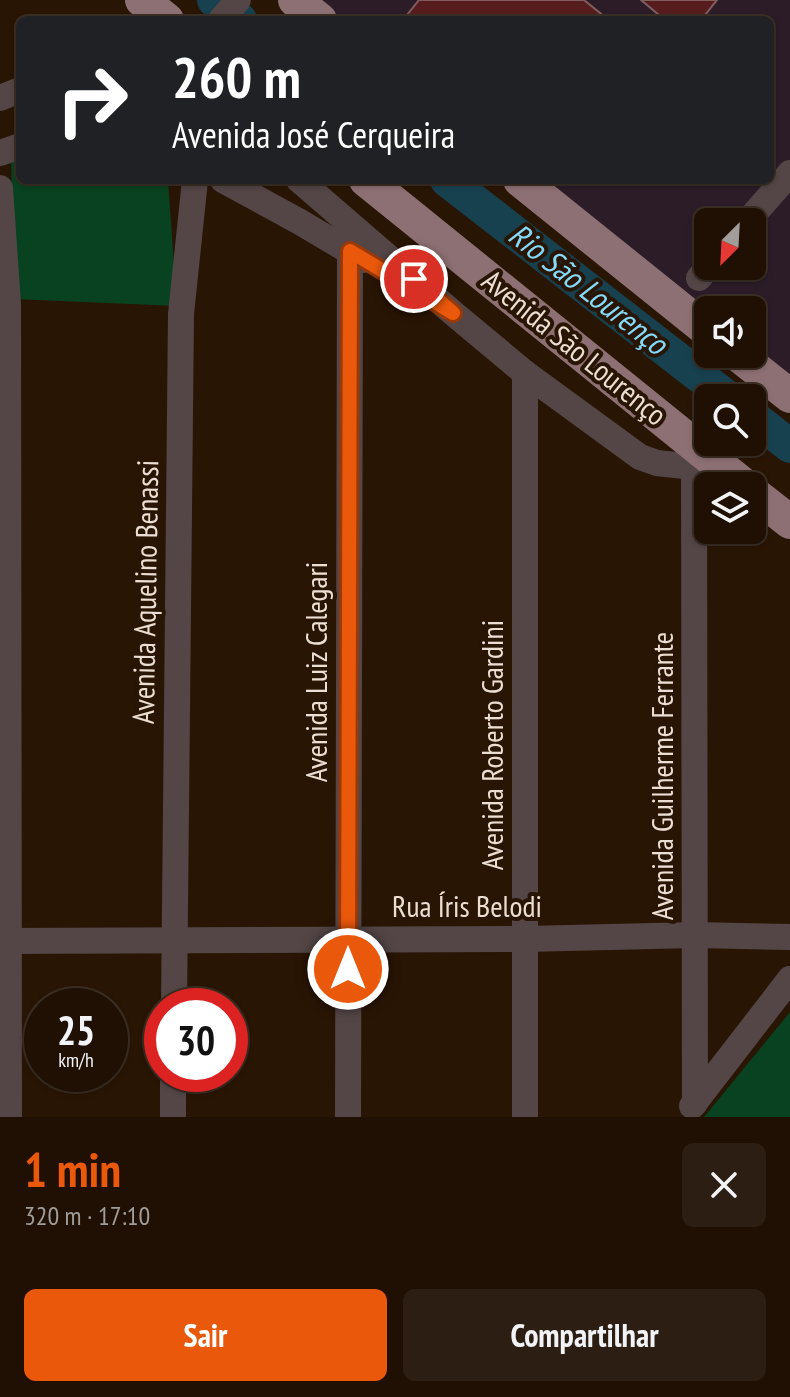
<!DOCTYPE html>
<html lang="pt">
<meta charset="utf-8">
<style>
:root{--surface:#1f1003;--page:#2c1e12;--text:#f1f3f6;--muted:#a19d9a;--line:#3c3025;--accent:#ea580c}
body{margin:0;font-family:"PT Sans Narrow",sans-serif;background:var(--page);color:var(--text);height:100vh;display:flex;flex-direction:column;font-size:30px;white-space:nowrap}
*{box-sizing:border-box;margin:0}
p{font-size:26px;color:var(--muted)}
.icon{flex:none;width:44px;height:44px;fill:none;stroke:currentColor;stroke-width:2;stroke-linecap:round;stroke-linejoin:round}
.map{position:relative;height:1117px;overflow:hidden}
.side{display:flex;flex-direction:column;background:var(--surface);flex:1}
.side>*{flex:none}
.guide{position:absolute;left:16px;top:16px;width:758px;height:168px;border-radius:12px;box-shadow:0 2px 6px #0004,0 0 0 2px var(--line);background:#202124;color:#fff;overflow:hidden}
.needle{width:52px;rotate:204deg}
.buttons{position:absolute;left:694px;top:208px;display:grid;gap:16px}
.buttons a{display:grid;place-items:center;width:72px;height:72px;border-radius:12px;background:var(--surface);box-shadow:0 2px 6px #0004,0 0 0 2px var(--line);font-size:40px}
.speed{position:absolute;left:24px;top:988px;display:flex;gap:16px;font-size:40px;font-weight:700;text-align:center}
.speed>*{display:grid;place-content:center;width:104px;height:104px;border-radius:50%;background:var(--surface);box-shadow:0 2px 6px #0004,0 0 0 2px var(--line);line-height:1}
.speed small{font-size:20px;font-weight:400}
.speed .limit{border:12px solid #d22;background:#fff;color:#111}
.pin{position:absolute;display:grid;place-items:center;width:68px;height:68px;color:#fff;margin:-34px;border:4px solid #fff;border-radius:50%;box-shadow:0 2px 8px #0007}
.me{position:absolute;width:88px;margin:-44px;rotate:0deg;stroke-linejoin:round;filter:drop-shadow(0 0 6px #0008)}
.turn{display:flex;align-items:center;gap:28px;height:168px;padding:0 24px;font-size:36px}
.turn .icon{width:104px;height:104px;stroke-width:2.5}
.turn b{display:block;font-size:56px;line-height:68px}
.round{display:grid;place-items:center;flex:none;width:84px;height:84px;border-radius:12px;background:var(--page)}
.summary{display:flex;align-items:center;justify-content:space-between;height:136px;padding:0 24px}
h1{font-size:48px;font-weight:600;line-height:60px;color:var(--accent)}
.cta{display:flex;gap:16px;margin-top:auto;padding:16px 24px}
.cta a{flex:1;height:92px;border-radius:12px;background:var(--accent);color:#fff;font-size:32px;font-weight:600;line-height:92px;text-align:center}
.cta a+a{background:var(--page);color:var(--text)}
.map>svg:first-child{display:block}
</style>
<div class="map">
<svg width="790" height="1117" viewBox="0 0 790 1117">
<rect width="100%" height="100%" fill="#291504"/>
<path fill="#2b1c27" fill-rule="evenodd" d="M319 0H790V381L752 350V310H708L542 180H770V20H344ZM708 222H752V266H708Z"/>
<g fill="#094220">
<path d="M20 155V180H168L177 306 14 299 11 159Z"/>
<path d="M790 1012V1117H704Z"/>
</g>
<g fill="none" stroke-linecap="round" stroke-linejoin="round">
<g stroke="#17414f" stroke-width="34">
<path d="M214 0 240 20"/>
<path d="M447 180 728 398"/>
<path d="M752 416 790 446"/>
</g>
</g>
<g fill="#571d1e" stroke="#7f5e5d" stroke-width="2">
<path d="M419 0H584L605 17 603 20H403Z"/>
<path d="M641 0H717L701 20H665Z"/>
</g>
<g fill="none" stroke-linecap="round" stroke-linejoin="round">
<g stroke="#544647" stroke-width="26">
<path d="M221 20 238 0"/>
<path d="M0 98 20 90"/>
<path d="M0 153 20 146"/>
<path d="M223 180 300 222 364 260"/>
<path d="M299 180 453 313 525 373 640 457 657 463 712 469"/>
<path d="M0 188 8 304 9 1117"/>
<path d="M747 222 790 173"/>
<path d="M699 278 709 266"/>
<path d="M0 941 525 939 695 935 790 937"/>
<path d="M174 1006 181 314 195 180"/>
<path d="M695 1103 694 467 700 450"/>
<path d="M692 1106 790 979"/>
<path d="M173 1117V1074"/>
<path d="M348 1117 350 251 355 229"/>
<path d="M525 1117V373"/>
</g>
<g stroke="#8d7073" stroke-width="34">
<path d="M142 0 167 20"/>
<path d="M295 0 320 20"/>
<path d="M366 180 745 486"/>
<path d="M520 180 708 331"/>
<path d="M737 354 790 396"/>
<path d="M752 492 790 522"/>
</g>
</g>
<g fill="none" stroke-linecap="round" stroke-linejoin="round">
<defs>
<path id="route" d="M348 969 350 251 453 313 414 279"/>
</defs>
<use href="#route" stroke="#983908" stroke-width="20"/>
<use href="#route" stroke="#ea580c" stroke-width="14"/>
</g>
<g text-anchor="middle" stroke-width="8" stroke-linejoin="round" paint-order="stroke">
<g font-size="30" fill="#ecded3" stroke="#291504">
<text transform="translate(574 348) rotate(39)" y="10">Avenida São Lourenço</text>
<text transform="translate(146 592) rotate(-89)" y="10">Avenida Aquelino Benassi</text>
<text transform="translate(317 672) rotate(-90)" y="10">Avenida Luiz Calegari</text>
<text transform="translate(493 745) rotate(-90)" y="10">Avenida Roberto Gardini</text>
<text transform="translate(663 776) rotate(-90)" y="10">Avenida Guilherme Ferrante</text>
<text x="467" y="917">Rua Íris Belodi</text>
</g>
<g font-size="32" font-style="italic" fill="#85dafa" stroke="#291504">
<text transform="translate(588 289) rotate(38)" y="11">Rio São Lourenço</text>
</g>
</g>
</svg>
<div class="buttons">
<a><svg class="needle" viewBox="-14 -14 28 28"><path d="M0-13l5 13h-10z" fill="#e53935"/><path d="M0 13l5-13h-10z" fill="#a19d9a"/></svg></a>
<a><svg class="icon" aria-label="sound" viewBox="0 0 24 24"><path d="M4 9h4l5-4v14l-5-4H4zM17 9q2 3 0 6"/></svg></a>
<a><svg class="icon" aria-label="search" viewBox="0 0 24 24"><circle cx="10" cy="10" r="6"/><path d="M15 15l6 6"/></svg></a>
<a><svg class="icon" aria-label="layers" viewBox="0 0 24 24"><path d="M12 4l9 5-9 5-9-5zM3 14l9 5 9-5"/></svg></a>
</div>
<div class="speed"><div>25<small>km/h</small></div><div class="limit">30</div></div>
<div class="pin" style="left:414px;top:279px;background:#d93025"><svg class="icon" aria-label="arrive" viewBox="0 0 24 24"><path d="M6 21V4h12l-3 4 3 4H6"/></svg></div>
<svg class="me" style="left:348px;top:969px" viewBox="-20 -20 40 40"><circle r="17" fill="#ea580c" stroke="#fff" stroke-width="3"/><path d="M0-11L8 9 0 5-8 9z" fill="#fff"/></svg>
<div class="guide">
<div class="turn"><svg class="icon" aria-label="right" viewBox="0 0 24 24"><path d="M7 20v-9h11M14 6l5 5-5 5"/></svg><div><b>260 m</b>Avenida José Cerqueira</div></div>
</div>
</div>
<section class="side">
<div class="summary"><div><h1>1 min</h1><p>320 m · 17:10</p></div><a class="round"><svg class="icon" aria-label="close" viewBox="0 0 24 24"><path d="M6 6l12 12M18 6L6 18"/></svg></a></div>
<div class="cta"><a>Sair</a><a>Compartilhar</a></div>
</section>
